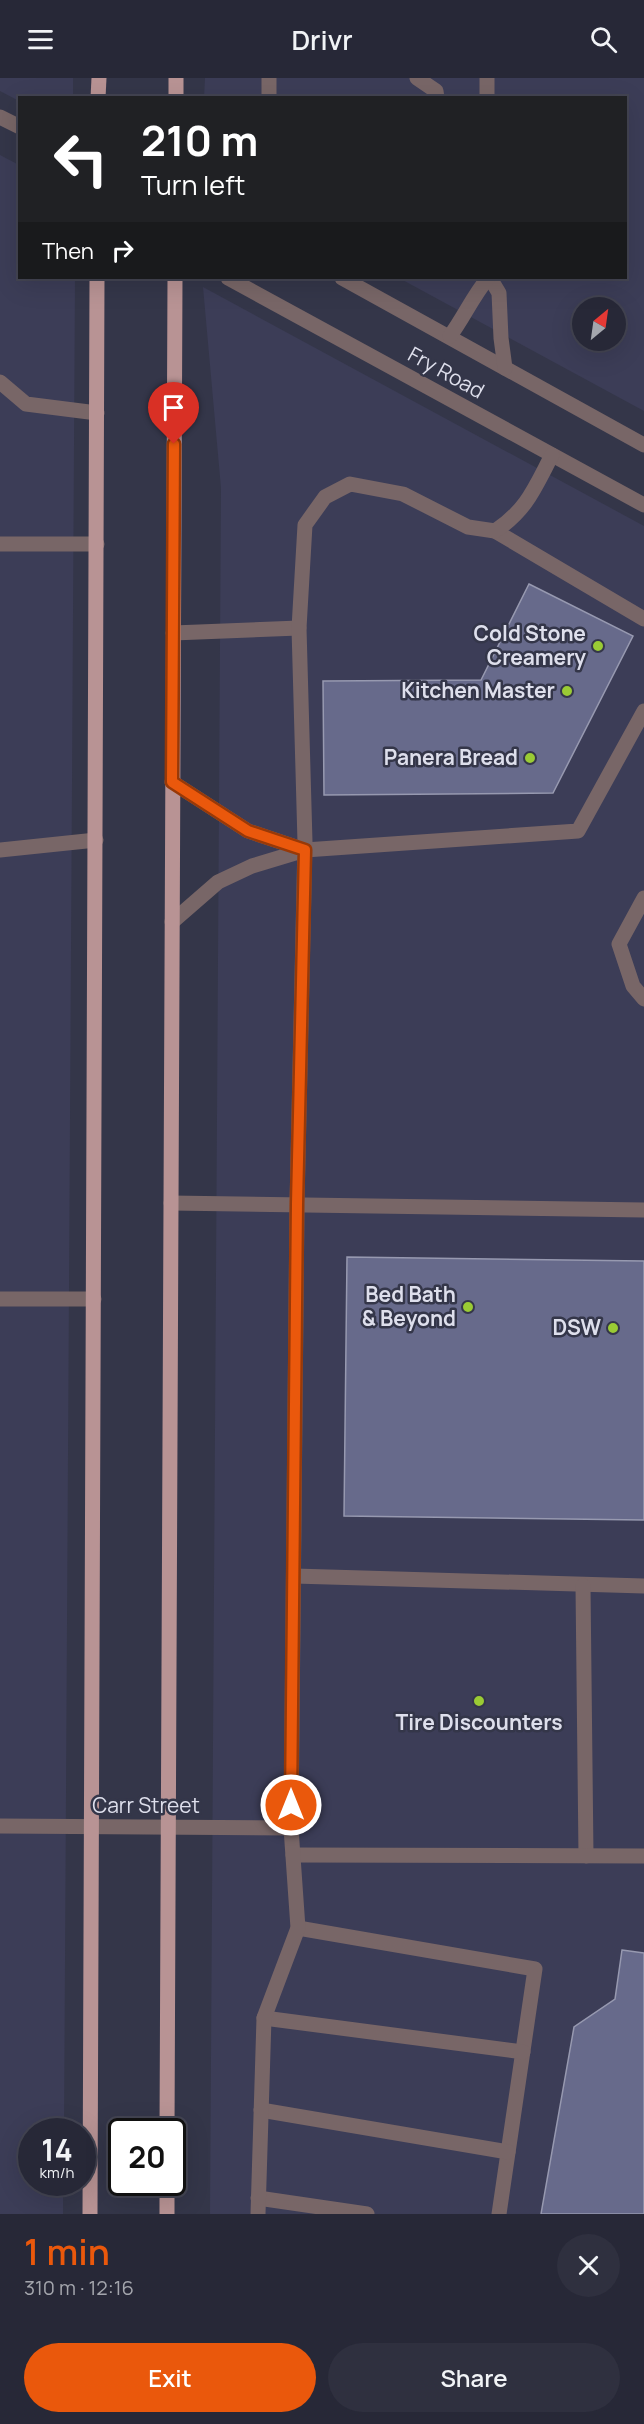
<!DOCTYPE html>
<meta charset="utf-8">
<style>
:root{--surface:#272837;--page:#2f303f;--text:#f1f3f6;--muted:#a4a6ad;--line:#434452;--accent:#ea580c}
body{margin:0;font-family:Manrope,sans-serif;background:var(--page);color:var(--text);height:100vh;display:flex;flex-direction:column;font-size:22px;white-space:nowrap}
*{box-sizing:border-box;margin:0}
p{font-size:20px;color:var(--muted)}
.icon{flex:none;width:33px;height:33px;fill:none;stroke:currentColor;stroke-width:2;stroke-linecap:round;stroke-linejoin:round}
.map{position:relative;height:2136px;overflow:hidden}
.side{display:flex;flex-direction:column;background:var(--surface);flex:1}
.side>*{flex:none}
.top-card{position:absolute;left:18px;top:18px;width:609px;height:183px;border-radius:0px;box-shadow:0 6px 24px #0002,0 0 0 2px var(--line);background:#202124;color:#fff;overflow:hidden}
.needle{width:39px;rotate:29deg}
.buttons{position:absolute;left:572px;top:219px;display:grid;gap:12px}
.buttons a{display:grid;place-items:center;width:54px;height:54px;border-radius:50%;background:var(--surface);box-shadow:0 6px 24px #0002,0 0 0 2px var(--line);font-size:30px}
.speed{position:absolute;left:18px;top:2040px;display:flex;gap:12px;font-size:30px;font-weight:700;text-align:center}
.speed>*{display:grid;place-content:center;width:78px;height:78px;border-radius:50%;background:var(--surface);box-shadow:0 6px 24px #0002,0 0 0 2px var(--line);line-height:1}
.speed small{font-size:15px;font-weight:400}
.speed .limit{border:3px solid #111;border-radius:9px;background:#fff;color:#111}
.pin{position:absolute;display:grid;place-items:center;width:51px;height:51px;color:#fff;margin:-62px -26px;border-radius:50% 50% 50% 0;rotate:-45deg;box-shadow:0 0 6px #0007}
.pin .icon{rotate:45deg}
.me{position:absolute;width:66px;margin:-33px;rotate:0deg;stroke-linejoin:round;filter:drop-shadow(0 0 4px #0008)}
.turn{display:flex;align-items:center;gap:21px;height:126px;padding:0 24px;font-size:27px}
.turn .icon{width:78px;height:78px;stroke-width:2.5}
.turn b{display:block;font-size:42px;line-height:51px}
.then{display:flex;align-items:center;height:57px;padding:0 24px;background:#0003;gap:12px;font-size:22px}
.round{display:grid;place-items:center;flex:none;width:63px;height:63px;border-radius:32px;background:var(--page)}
.headline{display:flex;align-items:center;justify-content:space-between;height:102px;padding:0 24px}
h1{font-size:36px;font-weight:600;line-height:45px;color:var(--accent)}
.button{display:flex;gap:12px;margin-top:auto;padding:12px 24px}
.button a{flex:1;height:69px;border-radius:36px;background:var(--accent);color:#fff;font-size:24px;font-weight:600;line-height:69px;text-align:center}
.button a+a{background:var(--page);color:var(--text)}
header{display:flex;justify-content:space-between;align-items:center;height:78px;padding:0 24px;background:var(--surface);font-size:27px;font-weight:600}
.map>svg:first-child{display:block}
</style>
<header><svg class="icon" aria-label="menu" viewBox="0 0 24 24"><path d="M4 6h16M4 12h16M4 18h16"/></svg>Drivr<svg class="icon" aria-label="search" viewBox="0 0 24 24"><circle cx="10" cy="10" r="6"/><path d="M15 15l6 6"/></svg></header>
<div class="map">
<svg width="644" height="2136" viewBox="0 0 644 2136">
<rect width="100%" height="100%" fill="#343649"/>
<g fill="#3c3d57" fill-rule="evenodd">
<path d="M0 0H73V19L20 20 19 23 0 13Z"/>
<path d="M205 0H644V333L399 200H626V20H204ZM582 230H615V262H582Z"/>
<path d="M0 77 19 87 20 200H75L64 2053 32 2054V2104L63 2105V2136H0Z"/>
<path d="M203 209 644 448V2136H210L221 410Z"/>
</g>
<g fill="#676a8b" stroke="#9799b0" stroke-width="1.5">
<path d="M529 506 633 558 553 715 324 717 323 603 481 602Z"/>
<path d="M347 1179 644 1183V1442L344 1438Z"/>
<path d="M622 1872 644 1875V2136H541L574 1949 615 1921Z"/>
</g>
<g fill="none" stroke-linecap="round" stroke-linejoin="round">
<g stroke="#786667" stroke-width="15">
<path d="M269 0V20"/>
<path d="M417 0 436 13 437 20"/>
<path d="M487 0V20"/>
<path d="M0 39 20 49"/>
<path d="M228 200 644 427"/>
<path d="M342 200 644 367"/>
<path d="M490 200 499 215 501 260 505 290"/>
<path d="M450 258C464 239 473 218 488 200"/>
<path d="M0 304 26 326 97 335"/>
<path d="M495 453 644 541"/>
<path d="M0 466H97"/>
<path d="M173 555 299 550"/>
<path d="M172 704 248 753 305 772"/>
<path d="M0 772 96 762"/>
<path d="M644 820 619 866 633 908 644 921"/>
<path d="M172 844 218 804 252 788 305 772 578 753 644 633"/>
<path d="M171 1125 644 1132"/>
<path d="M0 1221H94"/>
<path d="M294 1498 644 1508"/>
<path d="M583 1508 586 1778"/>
<path d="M0 1748 291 1750"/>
<path d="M293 1777 644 1778"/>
<path d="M298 1850 535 1891 499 2136"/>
<path d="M264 1940 523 1974"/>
<path d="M261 2032 508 2074"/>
<path d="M258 2120 367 2136"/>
<path d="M258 2136 264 1940 298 1850 291 1750 297 1126 305 764 299 550 305 447 325 419 350 406 403 416 468 449 495 453C527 432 535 409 552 377"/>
</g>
<g stroke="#b89394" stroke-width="15">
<path d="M176 0V20"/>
<path d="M98 20 99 0"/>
<path d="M167 2054 175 200"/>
<path d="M90 2136 97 200"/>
<path d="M167 2136V2104"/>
</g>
</g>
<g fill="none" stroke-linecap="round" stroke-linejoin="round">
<defs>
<path id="route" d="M174 366 172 704 248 753 305 772 297 1126 291 1727"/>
</defs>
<use href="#route" stroke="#983908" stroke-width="15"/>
<use href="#route" stroke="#ea580c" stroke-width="10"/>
</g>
<g fill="#9acb34" stroke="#343649" stroke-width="2">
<circle cx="598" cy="568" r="6"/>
<circle cx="567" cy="613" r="6"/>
<circle cx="530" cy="680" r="6"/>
<circle cx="468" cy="1229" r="6"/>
<circle cx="613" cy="1250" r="6"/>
<circle cx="479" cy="1623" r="6"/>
</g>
<g text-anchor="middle" stroke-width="5" stroke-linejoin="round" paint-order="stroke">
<g font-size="21" fill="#dedfec" stroke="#343649">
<text transform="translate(446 295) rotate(29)" y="7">Fry Road</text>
<text x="146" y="1735">Carr Street</text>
</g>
<g font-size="21" font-weight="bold" fill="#dedfec" stroke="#343649" text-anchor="end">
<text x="586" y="563">Cold Stone<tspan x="586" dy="24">Creamery</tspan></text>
<text x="555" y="620">Kitchen Master</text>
<text x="518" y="687">Panera Bread</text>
<text x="456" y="1224">Bed Bath<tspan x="456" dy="24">&amp; Beyond</tspan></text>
<text x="601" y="1257">DSW</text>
<text x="479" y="1652" text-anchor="middle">Tire Discounters</text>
</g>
</g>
</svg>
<div class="buttons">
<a><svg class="needle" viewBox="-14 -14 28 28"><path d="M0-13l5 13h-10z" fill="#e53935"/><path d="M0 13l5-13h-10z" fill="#a4a6ad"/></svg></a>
</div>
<div class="speed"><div>14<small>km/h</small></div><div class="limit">20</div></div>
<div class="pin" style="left:174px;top:366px;background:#d93025"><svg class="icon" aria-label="arrive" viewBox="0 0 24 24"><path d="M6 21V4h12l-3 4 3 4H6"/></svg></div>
<svg class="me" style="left:291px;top:1727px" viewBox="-20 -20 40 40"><circle r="17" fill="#ea580c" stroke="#fff" stroke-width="3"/><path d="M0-11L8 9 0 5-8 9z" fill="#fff"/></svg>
<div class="top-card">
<div class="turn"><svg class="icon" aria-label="left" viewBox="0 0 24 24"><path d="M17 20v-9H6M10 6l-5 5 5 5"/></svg><div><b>210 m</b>Turn left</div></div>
<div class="then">Then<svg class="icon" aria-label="right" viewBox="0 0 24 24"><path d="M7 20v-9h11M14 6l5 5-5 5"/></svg></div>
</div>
</div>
<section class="side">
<div class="headline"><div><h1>1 min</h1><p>310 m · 12:16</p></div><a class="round"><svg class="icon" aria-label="close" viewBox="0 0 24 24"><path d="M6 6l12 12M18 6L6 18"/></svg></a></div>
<div class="button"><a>Exit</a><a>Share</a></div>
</section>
